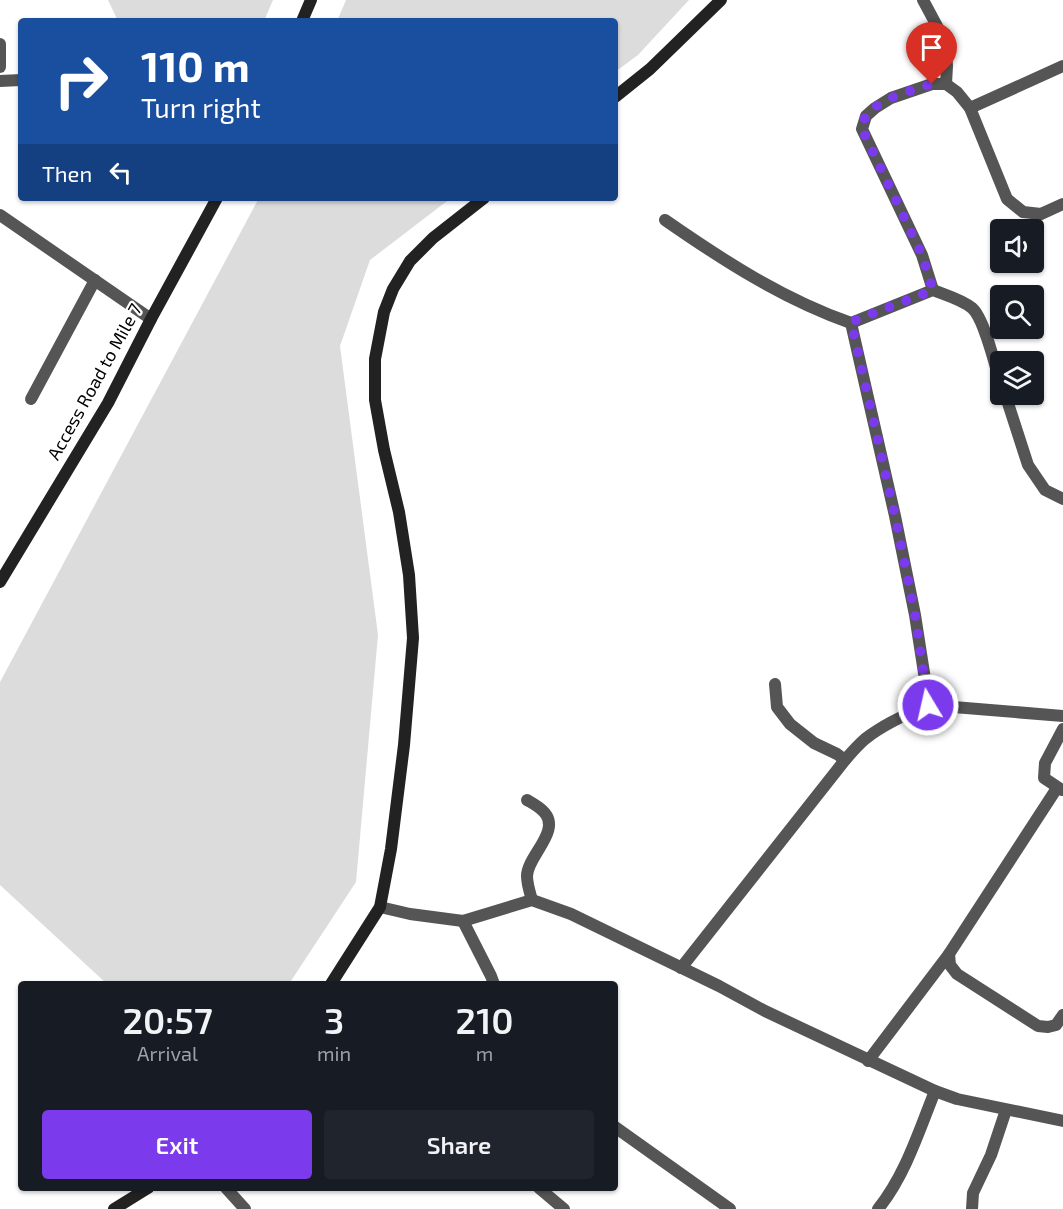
<!DOCTYPE html>
<style>
:root{--surface:#171b24;--page:#20242c;--text:#f1f3f6;--muted:#9ea1a6;--accent:#7c3aed}
body{margin:0;font-family:"Exo 2",sans-serif;background:var(--page);color:var(--text);height:100vh;display:flex;flex-direction:column;font-size:22px;white-space:nowrap}
*{box-sizing:border-box;margin:0}
p{font-size:20px;color:var(--muted)}
.icon{flex:none;width:33px;height:33px;fill:none;stroke:currentColor;stroke-width:2;stroke-linecap:round;stroke-linejoin:round}
.map{position:relative;flex:1;overflow:hidden}
.side{position:absolute;left:18px;top:981px;width:600px;height:210px;display:flex;flex-direction:column;background:var(--surface);border-radius:6px;box-shadow:0 2px 4px #0004}
.side>*{flex:none}
.hud{position:absolute;left:18px;top:18px;width:600px;height:183px;border-radius:6px;box-shadow:0 2px 4px #0004;background:#1a4fa0;color:#fff;overflow:hidden}
.fabs{position:absolute;left:990px;top:219px;display:grid;gap:12px}
.fabs a{display:grid;place-items:center;width:54px;height:54px;border-radius:6px;background:var(--surface);box-shadow:0 2px 4px #0004;font-size:30px}
.pin{position:absolute;display:grid;place-items:center;width:51px;height:51px;color:#fff;margin:-62px -26px;border-radius:50% 50% 50% 0;rotate:-45deg;box-shadow:0 0 6px #0007}
.pin .icon{rotate:45deg}
.me{position:absolute;width:66px;margin:-33px;rotate:351deg;stroke-linejoin:round;filter:drop-shadow(0 0 4px #0008)}
.turn{display:flex;align-items:center;gap:21px;height:126px;padding:0 24px;font-size:27px}
.turn .icon{width:78px;height:78px;stroke-width:2.5}
.turn b{display:block;font-size:42px;line-height:51px}
.then{display:flex;align-items:center;height:57px;padding:0 24px;background:#0003;gap:12px;font-size:22px}
.eta{display:flex;justify-content:space-evenly;align-items:center;height:102px;text-align:center}
.eta b{font-size:36px;font-weight:600;line-height:42px}
.cta{display:flex;gap:12px;margin-top:auto;padding:12px 24px}
.cta a{flex:1;height:69px;border-radius:6px;background:var(--accent);color:#fff;font-size:24px;font-weight:600;line-height:69px;text-align:center}
.cta a+a{background:var(--page);color:var(--text)}
.map>svg:first-child{display:block}
</style>
<div class="map">
<svg width="1063" height="1209" viewBox="0 0 1063 1209">
<rect width="100%" height="100%" fill="#fff"/>
<g fill="#dcdcdc">
<path d="M108 0H273L264 21H118Z"/>
<path d="M346 0H689L638 55 615 72V21H337Z"/>
<path d="M259 198H451L370 260 340 346 378 635 356 882 289 984H107L0 885V682Z"/>
</g>
<g fill="none" stroke-linecap="round" stroke-linejoin="round">
<g stroke="#555" stroke-width="12">
<path d="M923 0 945 41 947 66 946 84"/>
<path d="M970 108 1063 66"/>
<path d="M665 220C724 261 783 299 851 323L933 290C945 295 961 299 972 308 984 318 995 365 1000 382"/>
<path d="M933 290 922 255 862 129 866 116 875 108 891 98 932 84H946L957 92 970 108 1007 199 1023 212 1041 214 1063 204"/>
<path d="M1005 394 1028 465 1045 490 1063 499"/>
<path d="M31 399 95 280"/>
<path d="M1062 790 1044 778 1045 763 1063 729"/>
<path d="M949 954 950 965 957 974 1038 1026 1048 1027 1056 1025 1063 1015"/>
<path d="M868 1061 949 954 1057 788"/>
<path d="M539 1188 564 1209"/>
</g>
<g stroke="#555" stroke-width="12">
<path d="M0 44V67"/>
<path d="M0 81 21 80"/>
<path d="M0 215 151 319"/>
<path d="M775 684 777 707 790 724 814 743 837 754 845 760"/>
<path d="M929 705 1063 716"/>
<path d="M527 800C532 803 538 806 543 811 563 830 527 856 527 876 527 884 530 893 532 900"/>
<path d="M380 907 410 914 463 921 532 900 571 914 719 986 765 1011 935 1091 957 1099 1063 1121"/>
<path d="M463 921 491 976 494 984"/>
<path d="M681 968 845 760C851 753 858 745 865 739 884 724 906 714 929 705L915 615 895 516 851 323"/>
<path d="M615 1127 730 1209"/>
<path d="M226 1188 245 1209"/>
<path d="M878 1209C905 1176 919 1131 935 1091"/>
<path d="M972 1209 973 1193 991 1155 1006 1110"/>
</g>
<g stroke="#222" stroke-width="12">
<path d="M302 21 311 0"/>
<path d="M615 97 650 69 721 0"/>
<path d="M0 582 108 403 151 319 217 198"/>
<path d="M331 984 380 907 391 849 404 745 413 638 409 575 399 512 384 450 375 400V359L384 312 393 289 410 261 433 238 484 198"/>
<path d="M114 1209 148 1188"/>
</g>
</g>
<g fill="none" stroke-linecap="round" stroke-linejoin="round">
<path stroke="#7c3aed" stroke-width="10" stroke-dasharray="0 18" d="M928 705 915 615 895 516 851 322 933 290 922 255 862 129C863 124 864 118 867 115 878 99 914 90 932 84"/>
</g>
<g text-anchor="middle" stroke-width="4.5" stroke-linejoin="round" paint-order="stroke">
<g font-size="18" fill="#000" stroke="#fff">
<text transform="translate(95 382) rotate(-61)" y="6">Access Road to Mile 7</text>
</g>
</g>
</svg>
<div class="fabs">
<a><svg class="icon" aria-label="sound" viewBox="0 0 24 24"><path d="M4 9h4l5-4v14l-5-4H4zM17 9q2 3 0 6"/></svg></a>
<a><svg class="icon" aria-label="search" viewBox="0 0 24 24"><circle cx="10" cy="10" r="6"/><path d="M15 15l6 6"/></svg></a>
<a><svg class="icon" aria-label="layers" viewBox="0 0 24 24"><path d="M12 4l9 5-9 5-9-5zM3 14l9 5 9-5"/></svg></a>
</div>
<div class="pin" style="left:932px;top:84px;background:#d93025"><svg class="icon" aria-label="arrive" viewBox="0 0 24 24"><path d="M6 21V4h12l-3 4 3 4H6"/></svg></div>
<svg class="me" style="left:928px;top:705px" viewBox="-20 -20 40 40"><circle r="17" fill="#7c3aed" stroke="#fff" stroke-width="3"/><path d="M0-11L8 9 0 5-8 9z" fill="#fff"/></svg>
<div class="hud">
<div class="turn"><svg class="icon" aria-label="right" viewBox="0 0 24 24"><path d="M7 20v-9h11M14 6l5 5-5 5"/></svg><div><b>110 m</b>Turn right</div></div>
<div class="then">Then<svg class="icon" aria-label="left" viewBox="0 0 24 24"><path d="M17 20v-9H6M10 6l-5 5 5 5"/></svg></div>
</div>
<section class="side">
<div class="eta">
<div><b>20:57</b><p>Arrival</p></div>
<div><b>3</b><p>min</p></div>
<div><b>210</b><p>m</p></div>
</div>
<div class="cta"><a>Exit</a><a>Share</a></div>
</section>
</div>
